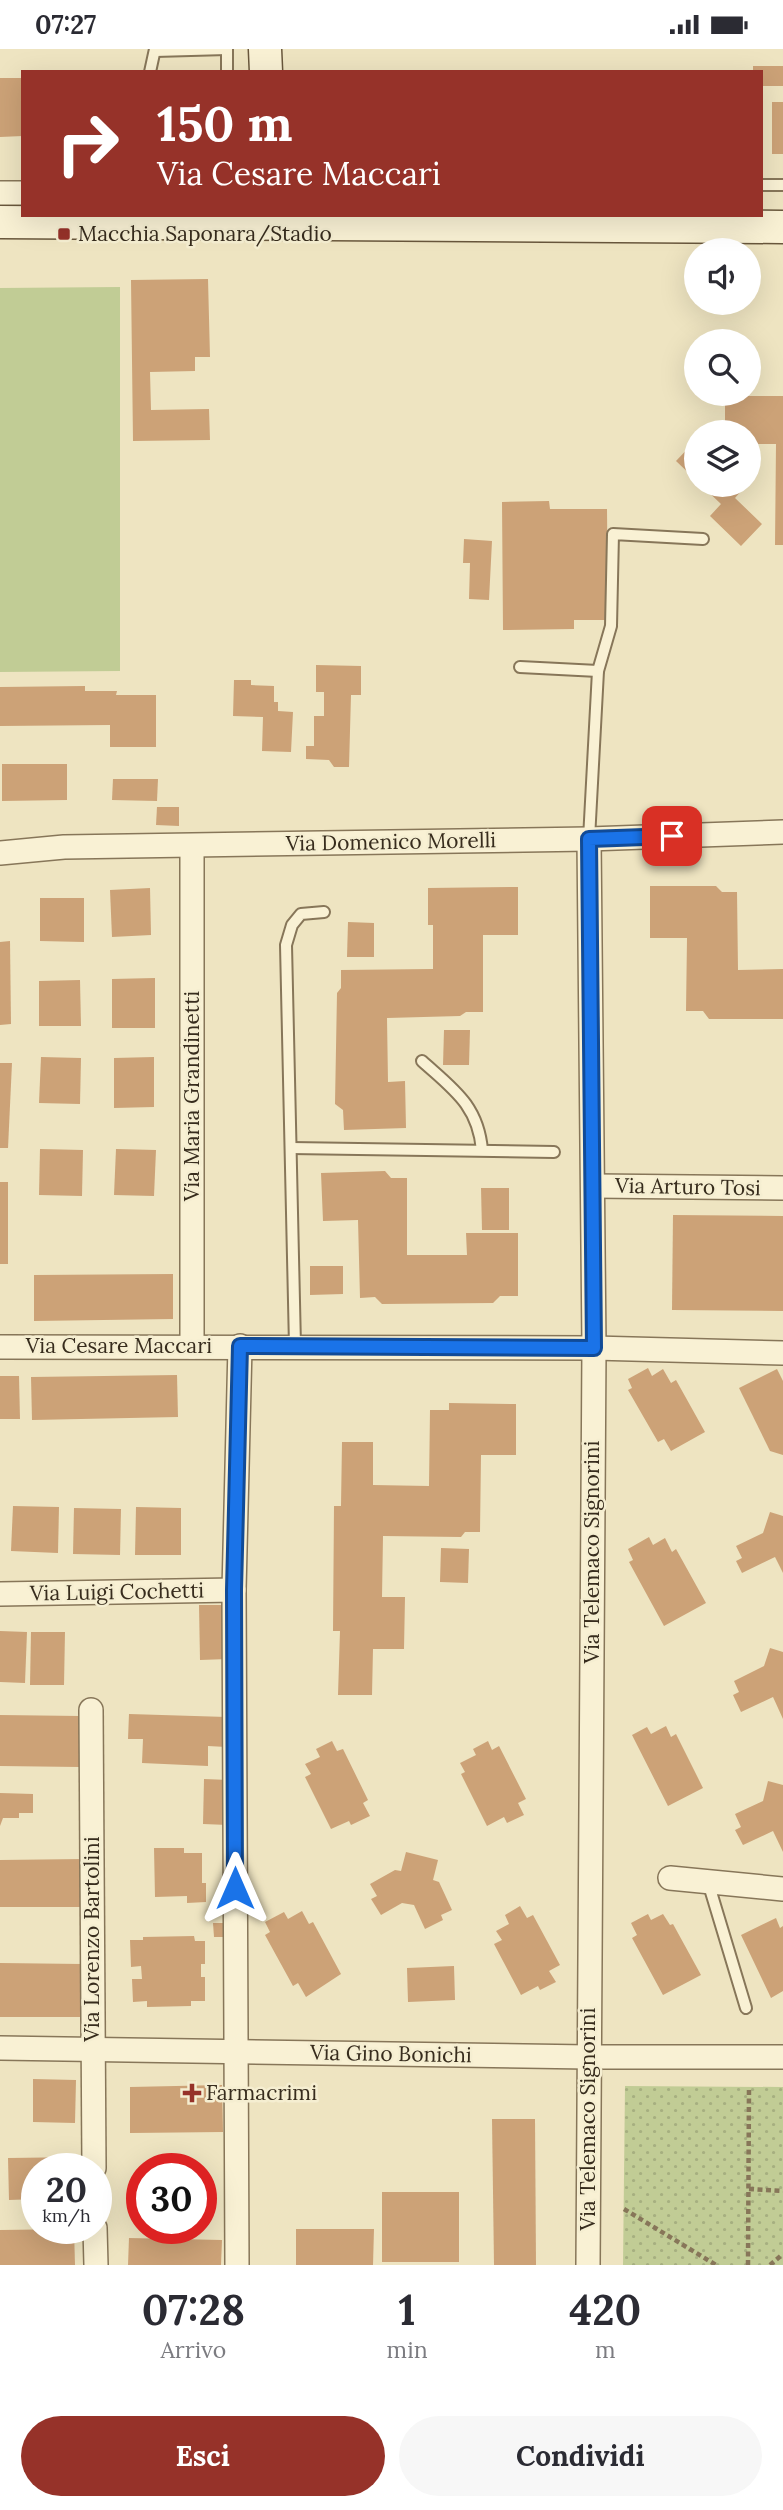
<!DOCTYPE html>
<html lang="it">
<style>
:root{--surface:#fff;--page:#f7f7f7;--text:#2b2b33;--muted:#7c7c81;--accent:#963229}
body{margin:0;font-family:Lora,serif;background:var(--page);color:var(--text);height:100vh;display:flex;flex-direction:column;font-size:26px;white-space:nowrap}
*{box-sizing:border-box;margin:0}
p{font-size:23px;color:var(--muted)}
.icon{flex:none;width:38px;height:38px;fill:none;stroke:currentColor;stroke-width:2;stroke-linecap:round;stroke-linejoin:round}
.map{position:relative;height:2216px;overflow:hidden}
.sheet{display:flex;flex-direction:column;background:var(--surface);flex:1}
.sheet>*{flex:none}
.banner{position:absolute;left:21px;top:21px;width:742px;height:147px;border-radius:0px;box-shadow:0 7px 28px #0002;background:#963229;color:#fff;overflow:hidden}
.fabs{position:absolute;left:684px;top:189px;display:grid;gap:14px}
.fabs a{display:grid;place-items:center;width:77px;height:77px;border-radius:50%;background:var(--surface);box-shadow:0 7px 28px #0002;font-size:35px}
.speed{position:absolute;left:21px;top:2104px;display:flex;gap:14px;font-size:35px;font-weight:700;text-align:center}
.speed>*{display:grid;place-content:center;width:91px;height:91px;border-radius:50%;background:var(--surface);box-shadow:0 7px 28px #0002;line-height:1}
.speed small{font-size:18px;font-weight:400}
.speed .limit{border:10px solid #d22;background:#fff;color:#111}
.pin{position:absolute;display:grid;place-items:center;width:60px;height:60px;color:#fff;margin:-30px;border-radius:14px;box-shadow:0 4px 10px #0006}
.me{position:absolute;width:77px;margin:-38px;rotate:0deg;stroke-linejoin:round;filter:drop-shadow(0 0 5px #0008)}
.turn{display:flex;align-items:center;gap:24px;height:147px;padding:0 21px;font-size:32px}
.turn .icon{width:91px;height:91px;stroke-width:2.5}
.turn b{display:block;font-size:49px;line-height:60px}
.eta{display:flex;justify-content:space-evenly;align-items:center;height:119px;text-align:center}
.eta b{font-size:42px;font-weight:800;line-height:49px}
.action{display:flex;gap:14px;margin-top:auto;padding:14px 21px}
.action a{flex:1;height:80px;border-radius:42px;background:var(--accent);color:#fff;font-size:28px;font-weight:800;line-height:80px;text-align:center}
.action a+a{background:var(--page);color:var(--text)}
.status{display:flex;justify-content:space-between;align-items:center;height:49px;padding:0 35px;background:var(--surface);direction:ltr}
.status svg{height:19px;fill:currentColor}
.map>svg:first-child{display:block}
</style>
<div class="status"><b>07:27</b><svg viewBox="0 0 49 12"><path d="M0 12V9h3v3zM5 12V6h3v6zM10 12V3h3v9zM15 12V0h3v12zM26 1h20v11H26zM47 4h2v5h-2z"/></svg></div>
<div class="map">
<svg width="783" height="2216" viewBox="0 0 783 2216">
<defs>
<pattern id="grass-dots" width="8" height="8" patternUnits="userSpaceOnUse" patternTransform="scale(1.75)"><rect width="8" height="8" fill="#c1cc95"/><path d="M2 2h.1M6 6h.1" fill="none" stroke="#a6af80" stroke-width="1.8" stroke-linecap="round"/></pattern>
</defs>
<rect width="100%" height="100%" fill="#eee4c1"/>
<path fill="url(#grass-dots)" d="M625 2037 783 2038V2216H623Z"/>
<path fill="#c1cc95" d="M120 238V622L0 623V239Z"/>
<g fill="#cca277">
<path d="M753 17H783V37H761V23H753Z"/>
<path d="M0 29H23V87L0 88Z"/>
<rect x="772" y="53" width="11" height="52"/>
<path d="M208 230 210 308H195V322L150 323 151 361 209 360 210 391 133 392 131 231Z"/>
<path d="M725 347H783V496H775L776 395H749V383H725Z"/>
<path d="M693 394 696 397V431L676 412Z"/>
<path d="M701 436H737L742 441 735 449 762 475 741 497 710 467 721 455Z"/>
<path d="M549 452 550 460H607L608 571H574V580L503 581 502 453Z"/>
<path d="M464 490 492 492 489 551 469 550 470 514H463Z"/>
<path d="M316 616 361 617V646H351L349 718H334L329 711 306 710V697H314V667H324V643H316Z"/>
<path d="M234 631H251V636L274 637V653H278V662L293 663 291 703 262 702 263 668 233 667Z"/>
<path d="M85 637V642H117L116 646H156V698H110V676L0 677V638Z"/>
<path d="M2 715H67V751L2 752Z"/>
<path d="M113 730H158L157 752 112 751Z"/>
<path d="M157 758H179V777L156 776Z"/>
<path d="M650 837H716L722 843H737L738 921 783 920V970H709L703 962H686L687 889H650Z"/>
<path d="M518 838V886H483V963H466L460 967 387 969 388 1033 405 1032 406 1079 344 1081 343 1061 335 1055 337 944 341 939V921L433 920V876H428V839Z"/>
<path d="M150 839 151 886 112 888 110 841Z"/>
<path d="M40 849H84V893L40 892Z"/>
<path d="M348 873 374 874V908H347Z"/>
<path d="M10 892 11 975 0 976V893Z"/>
<path d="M155 929V979H112V930Z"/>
<path d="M80 931 81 977H39V932Z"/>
<path d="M444 981H470L469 1016H443Z"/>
<path d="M41 1008 81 1009 80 1055 39 1054Z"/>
<path d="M154 1008V1058L114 1059V1009Z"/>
<path d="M0 1014H12L8 1099H0Z"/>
<path d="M40 1100 83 1101 82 1147 39 1146Z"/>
<path d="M116 1100 156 1101 154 1147 114 1146Z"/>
<path d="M385 1122 391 1129H407V1206H467L466 1184H518V1247H500L493 1254 382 1255 375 1248 360 1249 358 1171 323 1172 321 1124Z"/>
<rect x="0" y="1133" width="8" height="82"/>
<path d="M481 1139H509V1181H482Z"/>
<path d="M673 1166 783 1167V1262L672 1261Z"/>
<path d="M310 1217H343V1245L310 1246Z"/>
<path d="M173 1225V1270L34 1272V1226Z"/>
<path d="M648 1319 652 1327 663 1320 671 1334 676 1331 705 1383 671 1402 664 1390 658 1393 628 1341 632 1339 628 1330Z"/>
<path d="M777 1320 783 1332V1406L770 1402 739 1339Z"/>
<path d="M177 1326 178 1368 32 1371 31 1328Z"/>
<path d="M0 1327H19L20 1370H0Z"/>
<path d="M449 1354 516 1355V1406H481L480 1483H465L461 1488 383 1487 382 1548H405L404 1600H373L372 1646H338L340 1582H333L334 1457H341L342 1393H373V1436L429 1437 430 1361H449Z"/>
<path d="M13 1457 59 1458 58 1504 11 1502Z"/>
<path d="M136 1458 181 1459V1506H135Z"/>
<path d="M74 1459 121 1460 120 1506 73 1505Z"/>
<path d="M770 1463 783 1467V1524L775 1508 742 1524 736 1512 742 1509 736 1497 763 1484Z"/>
<path d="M649 1488 653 1496 665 1489 672 1503 676 1500 706 1554 664 1577 629 1513 633 1511 628 1500Z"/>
<path d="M441 1499 469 1500 468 1534 440 1533Z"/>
<path d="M199 1556H227L228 1610 200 1611Z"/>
<path d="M0 1582 27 1583 25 1634 0 1633Z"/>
<path d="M31 1583H65L64 1636H30Z"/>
<path d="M770 1599 783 1603V1670L773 1648 741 1663 733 1646 739 1643 734 1632 764 1617Z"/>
<path d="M129 1665 227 1668 226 1698 208 1697V1717L142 1714 143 1690H128Z"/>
<path d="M0 1666 80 1667 79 1718 0 1717Z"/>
<path d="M666 1677 671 1688 676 1685 703 1739 668 1757 632 1686 647 1678 651 1685Z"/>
<path d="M332 1692 337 1702 343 1700 368 1751 363 1754 370 1767 351 1776 349 1772 331 1780 305 1728 311 1725 305 1715 320 1708 316 1700Z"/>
<path d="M488 1692 492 1701 499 1697 526 1750 518 1754 524 1766 507 1774 504 1768 487 1777 461 1725 465 1723 460 1714 476 1706 473 1700Z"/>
<path d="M204 1730 229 1731 228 1776 203 1775Z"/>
<path d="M768 1732 783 1736V1803L773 1782 743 1796 735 1781 741 1778 735 1765 763 1752Z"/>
<path d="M0 1744 33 1745V1764H19V1769H3L0 1777Z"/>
<path d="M154 1799H184V1804H202V1834H206V1853L187 1854V1847L155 1848Z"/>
<path d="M406 1803 438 1811 433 1831 439 1833 452 1861 441 1866 443 1871 425 1880 414 1856 402 1854 381 1866 371 1850 377 1847 370 1835 395 1821 401 1822Z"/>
<path d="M84 1810V1858H0V1811Z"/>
<path d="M520 1857 527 1869 533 1866 560 1916 549 1922 556 1933 540 1941 538 1937 521 1946 494 1895 502 1891 496 1882 509 1875 505 1866Z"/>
<path d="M302 1862 309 1875 313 1873 341 1925 306 1948 298 1934 293 1937 265 1886 270 1883 265 1873 284 1863 288 1870Z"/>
<path d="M648 1865 651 1871 663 1865 670 1876 673 1875 701 1926 663 1946 632 1889 637 1886 631 1874Z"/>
<path d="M776 1869 780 1879 783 1877V1942L771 1949 741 1886Z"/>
<path d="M213 1874H227V1888H214Z"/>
<path d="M194 1887 195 1892H205V1915H201V1928H205V1952H191V1957L147 1958V1952L133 1953 132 1930H142L141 1917 131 1918 130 1891H143V1888Z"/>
<path d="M0 1914 82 1915V1968H0Z"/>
<path d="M454 1917 455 1951 408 1953 407 1919Z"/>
<path d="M33 2030 76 2031 75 2074 33 2073Z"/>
<path d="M222 2036 223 2083 130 2084V2038Z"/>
<path d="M492 2070H535L536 2216H494Z"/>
<path d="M82 2108V2119H37V2150L9 2151 8 2109Z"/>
<rect x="382" y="2143" width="77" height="70"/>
<path d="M74 2180 75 2216H0V2181Z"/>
<path d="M296 2180H374L373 2216H296Z"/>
<path d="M129 2189 222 2191 221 2216H128Z"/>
</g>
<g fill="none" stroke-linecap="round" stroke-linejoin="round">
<defs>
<g id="lane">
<path d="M227 0V23"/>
<path d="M155 2 227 0"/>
<path d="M150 23 155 0"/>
<path d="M761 136H783"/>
<path d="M520 618 598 622"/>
<path d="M589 790 598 622 611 577 613 485 703 490"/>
<path d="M422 1012C453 1040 478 1056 482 1101"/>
<path d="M291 1099 554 1103"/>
<path d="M295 1297 286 896 292 876 301 865 324 863"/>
<path d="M708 1833 746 1959"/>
</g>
<g id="street">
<path d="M0 144H23"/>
<path d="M192 797V1298"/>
<path d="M0 804 64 798 589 790 783 783"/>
<path d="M594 1137 783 1139"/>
<path d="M0 1298 594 1299 783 1304"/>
<path d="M0 1545 234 1541"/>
<path d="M91 1661 94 2119"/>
<path d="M670 1829 783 1840"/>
<path d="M0 1999 588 2008H783"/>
<path d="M95 2179 96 2216"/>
<path d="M237 2216 234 1541 240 1297"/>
<path d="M588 2216 594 1299 589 790"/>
</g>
<g id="secondary">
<path d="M265 0 266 23"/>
<path d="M0 173 783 178"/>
</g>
</defs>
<use href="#lane" stroke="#877659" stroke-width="14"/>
<use href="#street" stroke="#877659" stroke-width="26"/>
<use href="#secondary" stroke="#69573c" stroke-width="35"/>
<g stroke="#877659" stroke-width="4.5" stroke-dasharray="5 3.5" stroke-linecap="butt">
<path d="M749 2140 783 2142"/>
<path d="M624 2160 716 2216"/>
<path d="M748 2216 749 2038"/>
<path d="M770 2216 783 2205"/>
</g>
<use href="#lane" stroke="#f9f1d4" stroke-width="10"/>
<use href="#street" stroke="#f9f1d4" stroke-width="23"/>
<use href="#secondary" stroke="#f9f1d4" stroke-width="32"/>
</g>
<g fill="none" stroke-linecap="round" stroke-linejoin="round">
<defs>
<path id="route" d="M235 1839 234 1541 240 1297 594 1299 589 790 672 787"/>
</defs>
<use href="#route" stroke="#114b97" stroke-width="18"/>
<use href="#route" stroke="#1a73e8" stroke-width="12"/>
</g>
<g fill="#963229" stroke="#f5eed1" stroke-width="2.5">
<rect x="57" y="178" width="14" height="14" rx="3.5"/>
<path d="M188.5 2033.5h7v7h7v7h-7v7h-7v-7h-7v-7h7z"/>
</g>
<g text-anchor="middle" stroke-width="5" stroke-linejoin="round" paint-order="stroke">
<g font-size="21" fill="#372c1d" stroke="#f5eed1" text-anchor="start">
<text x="78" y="192">Macchia Saponara/Stadio</text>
<text x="206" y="2051">Farmacrimi</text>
</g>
<g font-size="21" fill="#372c1d" stroke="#f5eed1">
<text transform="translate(391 793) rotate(-1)" y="7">Via Domenico Morelli</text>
<text transform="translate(192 1047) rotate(-90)" y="7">Via Maria Grandinetti</text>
<text transform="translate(688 1138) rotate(1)" y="7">Via Arturo Tosi</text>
<text x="119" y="1304">Via Cesare Maccari</text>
<text transform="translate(592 1503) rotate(-90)" y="7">Via Telemaco Signorini</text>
<text transform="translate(117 1543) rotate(-1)" y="7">Via Luigi Cochetti</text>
<text transform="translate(92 1890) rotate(-90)" y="7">Via Lorenzo Bartolini</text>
<text transform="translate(391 2005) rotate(1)" y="7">Via Gino Bonichi</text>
<text transform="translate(588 2070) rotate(-90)" y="7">Via Telemaco Signorini</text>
</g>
</g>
</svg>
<div class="fabs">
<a><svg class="icon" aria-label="sound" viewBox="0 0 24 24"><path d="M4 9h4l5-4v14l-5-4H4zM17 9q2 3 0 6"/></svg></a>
<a><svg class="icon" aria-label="search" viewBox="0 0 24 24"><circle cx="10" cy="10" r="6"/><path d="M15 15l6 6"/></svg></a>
<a><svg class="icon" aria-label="layers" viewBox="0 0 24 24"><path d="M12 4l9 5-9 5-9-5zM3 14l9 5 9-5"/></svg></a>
</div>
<div class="speed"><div>20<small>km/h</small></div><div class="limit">30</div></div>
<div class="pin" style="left:672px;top:787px;background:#d93025"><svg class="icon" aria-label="arrive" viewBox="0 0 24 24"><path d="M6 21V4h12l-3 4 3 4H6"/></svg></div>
<svg class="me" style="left:235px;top:1839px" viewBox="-20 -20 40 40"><path d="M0-17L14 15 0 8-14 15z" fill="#1a73e8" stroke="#fff" stroke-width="4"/></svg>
<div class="banner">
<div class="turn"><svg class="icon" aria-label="right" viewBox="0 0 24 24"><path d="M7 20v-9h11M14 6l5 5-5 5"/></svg><div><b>150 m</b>Via Cesare Maccari</div></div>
</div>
</div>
<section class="sheet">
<div class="eta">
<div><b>07:28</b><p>Arrivo</p></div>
<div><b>1</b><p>min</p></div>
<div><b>420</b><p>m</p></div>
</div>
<div class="action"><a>Esci</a><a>Condividi</a></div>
</section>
